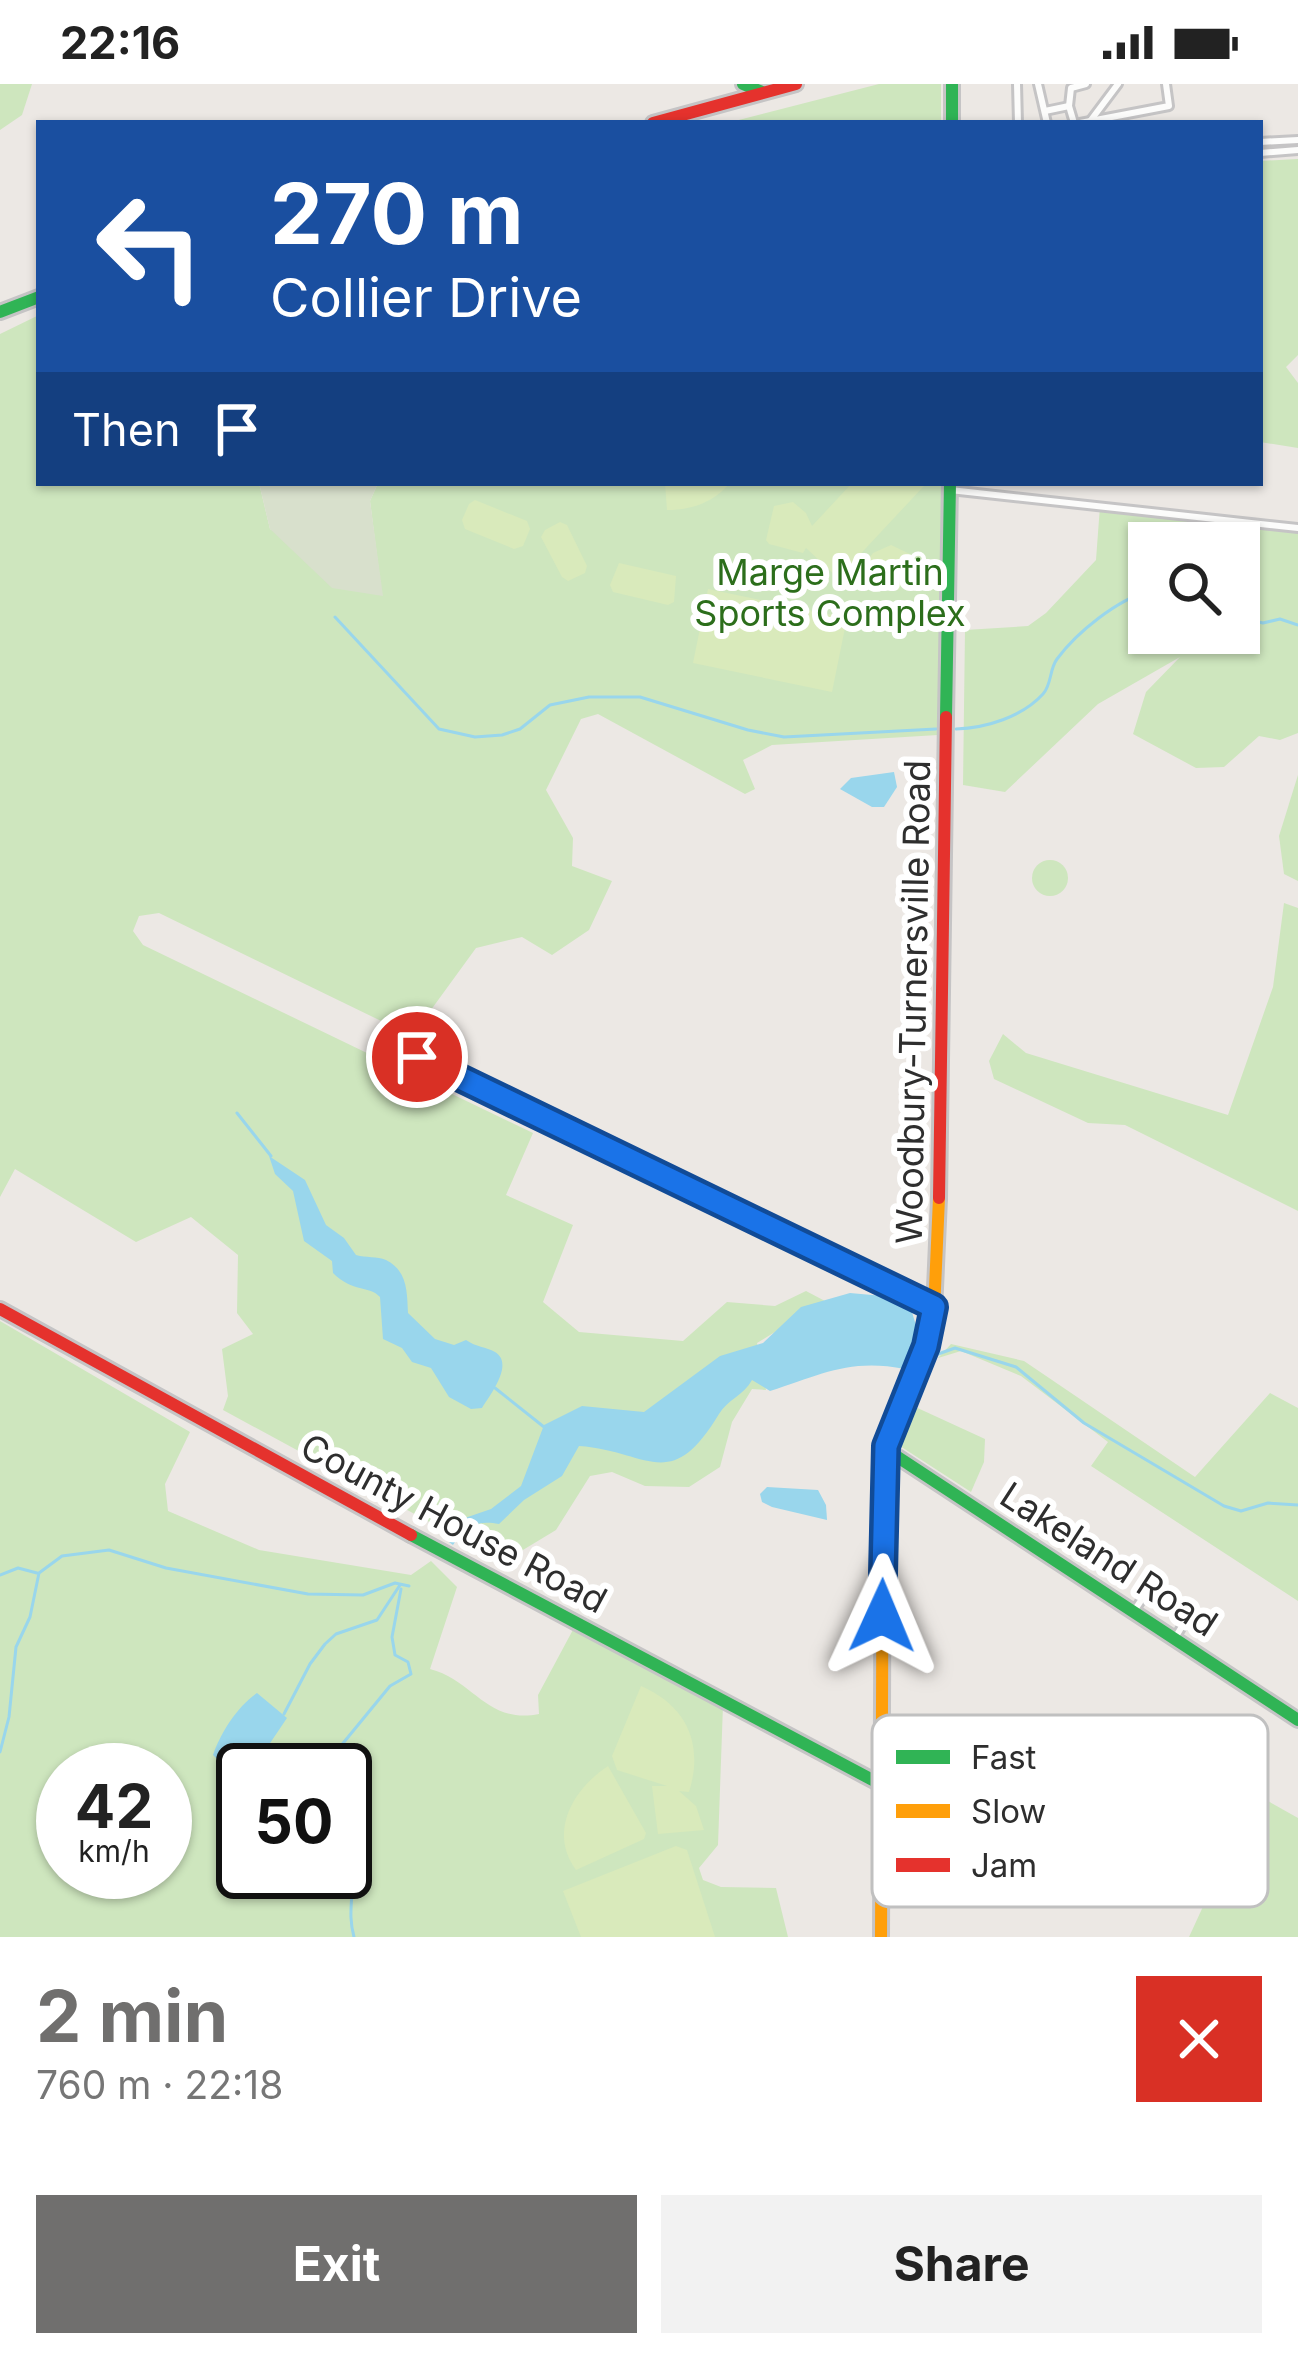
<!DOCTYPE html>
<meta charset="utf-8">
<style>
:root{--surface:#fff;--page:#f2f2f2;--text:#222;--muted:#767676;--accent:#706f6e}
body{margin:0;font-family:Inter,sans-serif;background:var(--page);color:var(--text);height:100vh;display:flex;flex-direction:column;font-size:45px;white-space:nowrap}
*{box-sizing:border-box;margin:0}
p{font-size:39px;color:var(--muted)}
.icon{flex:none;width:66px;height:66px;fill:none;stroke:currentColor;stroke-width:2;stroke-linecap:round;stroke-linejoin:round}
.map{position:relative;height:1853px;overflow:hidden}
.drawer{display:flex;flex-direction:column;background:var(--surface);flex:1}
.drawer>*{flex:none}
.banner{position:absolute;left:36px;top:36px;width:1227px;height:366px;border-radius:0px;box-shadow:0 3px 9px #0004;background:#1a4fa0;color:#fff;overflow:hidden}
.tools{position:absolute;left:1128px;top:438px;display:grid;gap:24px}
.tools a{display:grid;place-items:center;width:132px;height:132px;border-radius:0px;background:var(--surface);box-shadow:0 3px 9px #0004;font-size:60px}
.speed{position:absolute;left:36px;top:1659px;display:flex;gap:24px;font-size:60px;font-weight:700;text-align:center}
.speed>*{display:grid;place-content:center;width:156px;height:156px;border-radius:50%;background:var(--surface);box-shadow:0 3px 9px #0004;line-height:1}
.speed small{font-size:30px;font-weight:400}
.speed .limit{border:6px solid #111;border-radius:18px;background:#fff;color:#111}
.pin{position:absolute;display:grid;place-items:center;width:102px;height:102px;color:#fff;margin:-51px;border:6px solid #fff;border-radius:50%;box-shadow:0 3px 12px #0007}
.me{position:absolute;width:132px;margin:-66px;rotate:1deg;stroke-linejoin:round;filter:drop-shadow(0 0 9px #0008)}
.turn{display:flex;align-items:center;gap:42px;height:252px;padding:0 36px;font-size:54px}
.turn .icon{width:156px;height:156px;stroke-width:2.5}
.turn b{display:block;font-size:84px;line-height:102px}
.then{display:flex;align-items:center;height:114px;padding:0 36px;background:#0003;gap:24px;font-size:45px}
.round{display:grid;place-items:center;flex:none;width:126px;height:126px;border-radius:0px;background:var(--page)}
.head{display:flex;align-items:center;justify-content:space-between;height:204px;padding:0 36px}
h1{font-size:72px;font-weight:700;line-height:90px;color:var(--accent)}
.button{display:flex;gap:24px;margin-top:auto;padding:24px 36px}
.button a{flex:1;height:138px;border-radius:0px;background:var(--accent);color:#fff;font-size:48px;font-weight:700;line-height:138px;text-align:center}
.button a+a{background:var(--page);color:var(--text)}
.status{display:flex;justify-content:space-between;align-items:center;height:84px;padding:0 60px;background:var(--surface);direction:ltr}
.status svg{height:33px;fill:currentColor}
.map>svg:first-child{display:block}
</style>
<div class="status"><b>22:16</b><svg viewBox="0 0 49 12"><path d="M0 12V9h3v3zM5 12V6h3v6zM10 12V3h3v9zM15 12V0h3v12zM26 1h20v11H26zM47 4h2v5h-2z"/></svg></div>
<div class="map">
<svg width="1298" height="1853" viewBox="0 0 1298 1853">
<rect width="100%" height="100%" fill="#ece8e4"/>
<g fill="#cee6be" fill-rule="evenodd">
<path d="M0 0H32L22 31 0 46Z"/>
<path d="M879 0H941V39H727Z"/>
<path d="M1298 75V271L1286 283 1298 299V364L1260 358V77Z"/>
<path d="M39 231V399H259L270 445 382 511 370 417 378 399H942L938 651 772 661 743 676 755 705 745 710 598 630 581 635 546 706 573 754 572 782 612 797 589 846 552 871 522 853 476 864 412 952 159 829 139 832 133 847 143 861 533 1049 506 1111 573 1141 543 1218 579 1248 683 1257 727 1218 775 1222 806 1207 825 1217 757 1259 766 1306 752 1305 732 1338 720 1383 689 1403 645 1402 612 1388 590 1392 556 1446 503 1478 223 1326 228 1312 222 1265 253 1250 237 1229 238 1171 191 1133 136 1158 15 1085 0 1113V250Z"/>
<path d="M1100 422 1298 445V649L1280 656 1259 652 1224 683 1196 684 1133 650 1146 608 1180 573 1098 620 1005 708 963 701 965 546 1028 542 1046 529 1096 476ZM1149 459H1239V549H1149Z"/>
<path d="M1298 691V797L1284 790 1279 752Z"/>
<circle cx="1050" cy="794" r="18"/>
<path d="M1284 819 1298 824V1127L1125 1041 1088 1039 994 995 989 977 1003 950 1026 969 1228 1031 1273 903Z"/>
<path d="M0 1237 190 1348 165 1400 168 1427 259 1466 411 1491 431 1477 457 1503 430 1585C475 1597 486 1640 539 1630L538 1611 575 1542 723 1621 718 1761 699 1784 703 1796 721 1803 776 1804 788 1853H0ZM63 1686H165V1788H63ZM243 1686H345V1788H243Z"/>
<path d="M951 1260 1024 1277 1195 1393 1270 1309 1298 1324V1517L1091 1382 1108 1358 1021 1292 961 1267 938 1274Z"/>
<path d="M911 1321 985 1355 984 1378 971 1408 900 1362 897 1354Z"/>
<path d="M1268 1717 1298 1734V1853H1189L1224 1777Z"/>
</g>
<path fill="#d8e0cc" d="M259 399H378L370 417 383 512 332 504 270 445Z"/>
<g fill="#d9eabb">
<path d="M665 399H730C714 418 692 426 667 426Z"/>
<path d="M852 399 924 402 838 494 806 464 803 469 769 460 766 456 774 422 793 418 806 429 812 442Z"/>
<path d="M475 416 527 437 530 445 523 462 514 465 465 445 462 436 469 420Z"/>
<path d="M560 438 567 441 587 482 585 489 568 497 562 493 541 453 545 446Z"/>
<path d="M891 461 912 471 899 506 855 493 873 469Z"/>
<path d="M619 479 676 492 674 518 668 521 613 508 610 501Z"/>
<path d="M708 505 847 534 832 608 693 579Z"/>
<path d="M641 1602C687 1622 704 1660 689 1708L679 1707 696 1722 704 1746 658 1750 652 1702H667L617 1686 612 1672Z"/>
<path d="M608 1682 646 1749 644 1755 576 1786C548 1748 573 1705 608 1682Z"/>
<path d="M676 1762 687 1766 715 1853H581L563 1807Z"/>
</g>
<g fill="#99d6ec">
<path d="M894 688 897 703 884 723H872L840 705 851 694Z"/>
<path d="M269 1072 305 1096 326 1141 344 1154 356 1171C366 1174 377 1172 386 1176 408 1187 407 1209 408 1229L435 1255 454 1261 466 1256C476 1263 486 1263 495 1268 515 1280 489 1312 482 1324L471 1325 449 1313 431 1284 412 1278 402 1264 383 1255 380 1213C369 1201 353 1209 333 1189L332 1177 304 1157 293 1107 275 1090Z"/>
<path d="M850 1209 883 1212 911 1225 918 1248 905 1285C849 1274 821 1291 770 1307L752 1296C744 1311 727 1316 719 1330 670 1411 649 1367 579 1362L562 1392 524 1416 499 1440C478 1436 466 1441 453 1461L449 1458 462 1435 491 1425 521 1402 544 1341 582 1322 644 1328 720 1272 763 1259 801 1223Z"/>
<path d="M767 1403 818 1406 826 1421 827 1436 772 1423 762 1418 760 1410Z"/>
<path d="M257 1609 287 1634 252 1686H243V1697L232 1704 235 1693 213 1671C221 1648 237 1623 257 1609Z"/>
</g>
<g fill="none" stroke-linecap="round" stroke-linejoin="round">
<g stroke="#99d6ec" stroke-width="3">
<path d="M335 533 439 645 475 653 502 651 520 645 550 621 589 613H640L748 646 784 653 936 645"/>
<path d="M1239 534 1263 539 1280 535 1298 541"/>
<path d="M956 645C986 644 1022 633 1043 610 1052 600 1049 586 1057 575 1077 548 1117 516 1149 507"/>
<path d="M237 1029 271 1072"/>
<path d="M924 1275 955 1264 1016 1283 1084 1339 1224 1422 1241 1427 1268 1419 1298 1421"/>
<path d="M495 1304 544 1343"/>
<path d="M0 1491 18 1484 37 1489"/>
<path d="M284 1630 310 1580 325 1560 336 1550 377 1536 400 1501"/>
<path d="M0 1668 9 1633 16 1563 30 1533 39 1489 62 1472 109 1466 166 1484 308 1510 363 1511 395 1499 409 1502"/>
<path d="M327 1686 335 1669 390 1602 411 1590 408 1578 395 1571 392 1553 401 1505"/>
<path d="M345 1766C360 1805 345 1820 354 1853"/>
</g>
<defs>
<g id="street">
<path d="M1017 0 1018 39"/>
<path d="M1038 0 1047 39"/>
<path d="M1045 27 1069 22"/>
<path d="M1091 36 1118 0"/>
<path d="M1074 39 1069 22 1071 4 1086 0"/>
<path d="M1080 39 1169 22 1166 0"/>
<path d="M1260 58 1298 56"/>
<path d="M1260 69 1298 66"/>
<path d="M950 406 1298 444"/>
<path d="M417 973 933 1222"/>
<path d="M1134 1527 1144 1512"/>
<path d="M1175 1554 1184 1539"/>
</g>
<g id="fast">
<path d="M743 0 762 8"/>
<path d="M952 0V39"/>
<path d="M0 228 39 213"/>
<path d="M946 633 950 399"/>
<path d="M887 1366 1298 1636"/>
<path d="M411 1451 882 1701"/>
</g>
<path id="slow" d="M881 1853 883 1390 895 1342 934 1227 939 1114"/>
<g id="jam">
<path d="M653 39 796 0"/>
<path d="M939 1114 946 633"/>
<path d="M0 1225 411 1451"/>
</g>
</defs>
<use href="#street" stroke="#c5c4c5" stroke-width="12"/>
<use href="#fast" stroke="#c5c4c5" stroke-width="18"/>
<use href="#slow" stroke="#c5c4c5" stroke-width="18"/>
<use href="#jam" stroke="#c5c4c5" stroke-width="18"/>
<use href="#street" stroke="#fcfcfb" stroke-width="6"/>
<use href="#fast" stroke="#30b455" stroke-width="12"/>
<use href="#slow" stroke="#ff9f0a" stroke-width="12"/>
<use href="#jam" stroke="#e5322d" stroke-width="12"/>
</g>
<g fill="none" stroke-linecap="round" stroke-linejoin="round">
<defs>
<path id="route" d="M417 973 934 1223 926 1262 886 1362 882 1532"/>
</defs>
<use href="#route" stroke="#114b97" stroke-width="30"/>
<use href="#route" stroke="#1a73e8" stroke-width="21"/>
</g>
<g text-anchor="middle" stroke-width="12" stroke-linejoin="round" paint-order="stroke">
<g font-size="36" fill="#2c6e1b" stroke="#fff">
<text x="830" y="501">Marge Martin<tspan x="830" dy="41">Sports Complex</tspan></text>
</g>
<g font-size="36" fill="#2e2e2e" stroke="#fff">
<text transform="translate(913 918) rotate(-89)" y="13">Woodbury-Turnersville Road</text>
<text transform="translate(454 1439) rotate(28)" y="13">County House Road</text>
<text transform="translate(1109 1475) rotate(33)" y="13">Lakeland Road</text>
</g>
</g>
<rect x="872" y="1631" width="396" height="192" rx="18" fill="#fff" stroke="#c0c0c0" stroke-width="3"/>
<rect x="896" y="1666" width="54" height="14" fill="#30b455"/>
<rect x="896" y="1720" width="54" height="14" fill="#ff9f0a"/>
<rect x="896" y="1774" width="54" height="14" fill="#e5322d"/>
<g font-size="33" fill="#2e2e2e">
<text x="971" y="1685">Fast</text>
<text x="971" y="1739">Slow</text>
<text x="971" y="1793">Jam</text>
</g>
</svg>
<div class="tools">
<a><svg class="icon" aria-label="search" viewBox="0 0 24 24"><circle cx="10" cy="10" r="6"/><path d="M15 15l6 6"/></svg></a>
</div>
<div class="speed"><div>42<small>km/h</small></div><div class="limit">50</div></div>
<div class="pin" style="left:417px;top:973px;background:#d93025"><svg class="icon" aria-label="arrive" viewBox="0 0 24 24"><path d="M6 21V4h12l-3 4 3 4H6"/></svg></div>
<svg class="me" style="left:882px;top:1532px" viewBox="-20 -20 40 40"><path d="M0-17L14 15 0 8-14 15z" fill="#1a73e8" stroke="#fff" stroke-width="4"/></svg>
<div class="banner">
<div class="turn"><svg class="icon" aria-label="left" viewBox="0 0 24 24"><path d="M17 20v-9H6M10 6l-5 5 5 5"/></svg><div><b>270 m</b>Collier Drive</div></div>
<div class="then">Then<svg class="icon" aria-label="arrive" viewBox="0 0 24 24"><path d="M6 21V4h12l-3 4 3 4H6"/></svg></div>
</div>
</div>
<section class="drawer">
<div class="head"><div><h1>2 min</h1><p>760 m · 22:18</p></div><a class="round" style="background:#d93025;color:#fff"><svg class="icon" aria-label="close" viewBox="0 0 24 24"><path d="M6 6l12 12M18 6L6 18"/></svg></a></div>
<div class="button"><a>Exit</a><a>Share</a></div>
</section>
